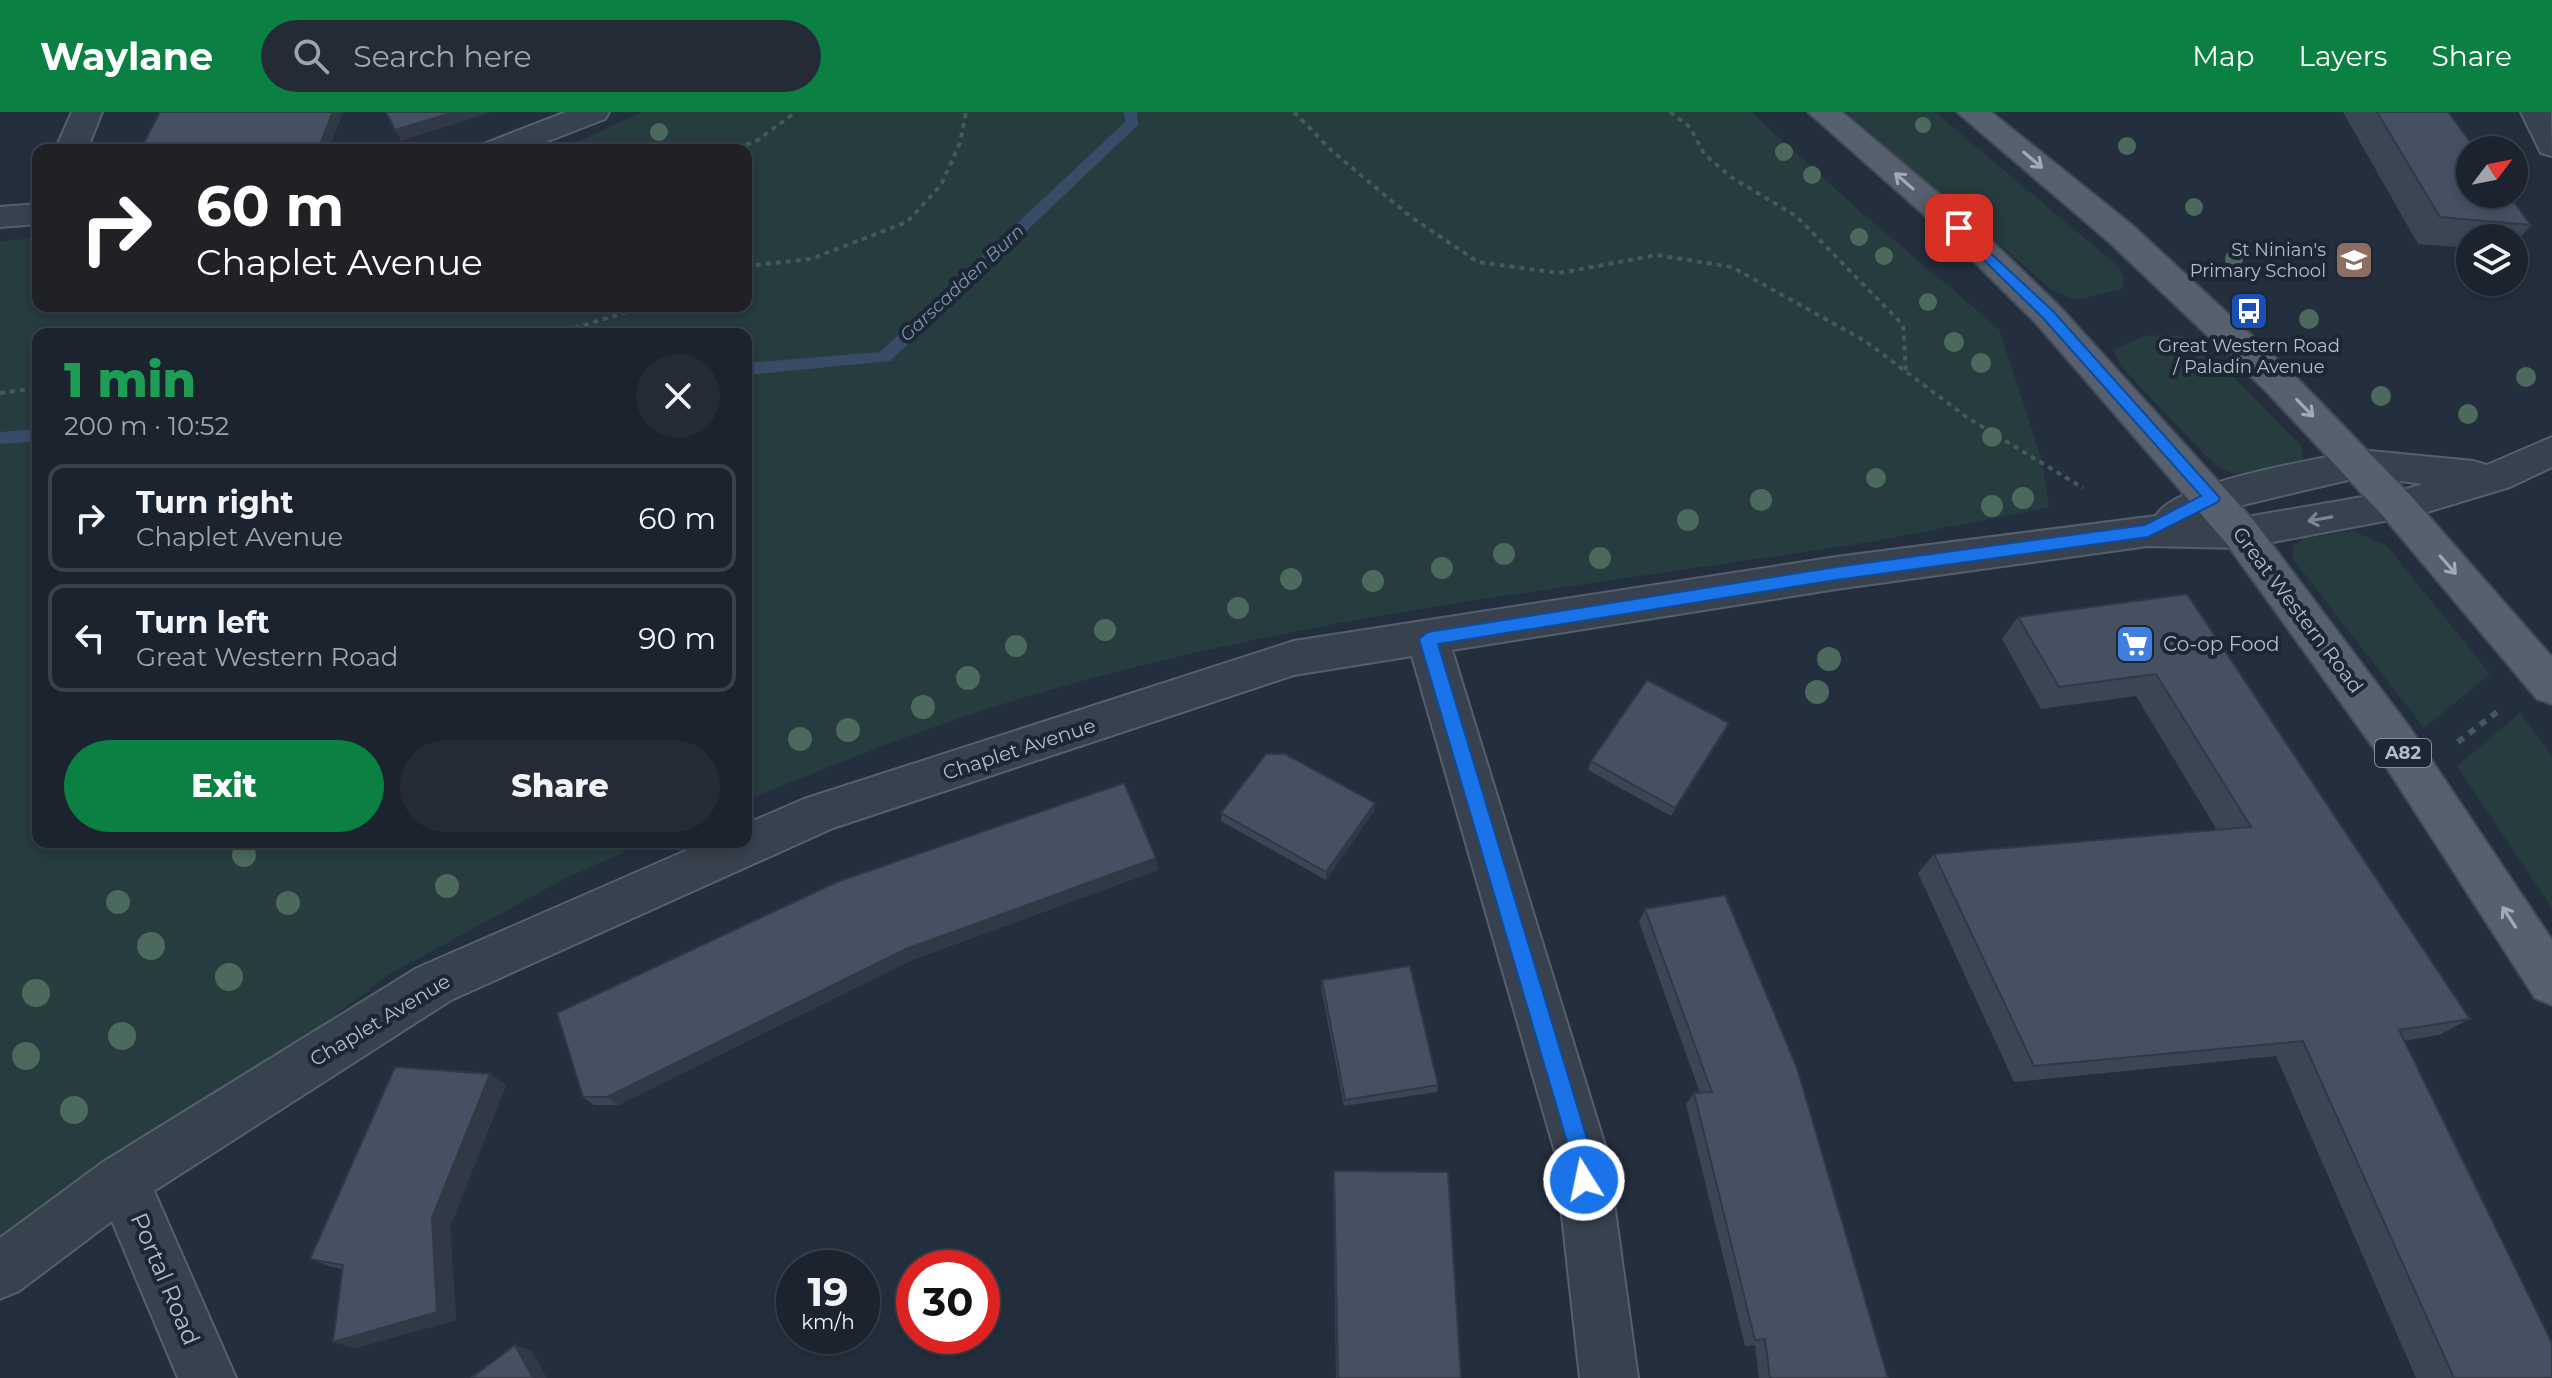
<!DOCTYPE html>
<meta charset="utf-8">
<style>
:root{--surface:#1b232e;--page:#242b36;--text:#f1f3f6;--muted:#a0a4aa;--line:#39404a;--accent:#0b8043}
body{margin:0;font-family:Montserrat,sans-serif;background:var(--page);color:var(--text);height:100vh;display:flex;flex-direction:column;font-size:30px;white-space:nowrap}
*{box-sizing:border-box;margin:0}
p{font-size:26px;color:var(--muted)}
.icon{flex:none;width:44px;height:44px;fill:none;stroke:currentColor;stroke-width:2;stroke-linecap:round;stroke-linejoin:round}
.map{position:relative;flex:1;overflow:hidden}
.details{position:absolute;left:32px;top:216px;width:720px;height:520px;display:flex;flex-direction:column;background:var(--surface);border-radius:16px;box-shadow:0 4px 12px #0003,0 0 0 2px var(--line)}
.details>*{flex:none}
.banner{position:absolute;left:32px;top:32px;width:720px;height:168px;border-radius:16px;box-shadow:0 4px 12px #0003,0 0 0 2px var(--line);background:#202124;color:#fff;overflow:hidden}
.needle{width:52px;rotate:58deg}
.tools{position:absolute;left:2456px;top:24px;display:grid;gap:16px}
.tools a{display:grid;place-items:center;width:72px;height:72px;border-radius:50%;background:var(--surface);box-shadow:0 4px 12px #0003,0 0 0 2px var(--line);font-size:40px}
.speed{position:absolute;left:776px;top:1138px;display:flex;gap:16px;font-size:40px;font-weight:700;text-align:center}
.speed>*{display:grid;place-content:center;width:104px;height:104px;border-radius:50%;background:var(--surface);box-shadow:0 4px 12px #0003,0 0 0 2px var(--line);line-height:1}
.speed small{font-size:20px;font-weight:400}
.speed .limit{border:12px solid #d22;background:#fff;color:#111}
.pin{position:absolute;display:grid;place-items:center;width:68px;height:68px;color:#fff;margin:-34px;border-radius:16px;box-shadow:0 4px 12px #0006}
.me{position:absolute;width:88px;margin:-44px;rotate:350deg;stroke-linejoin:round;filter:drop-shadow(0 0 6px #0008)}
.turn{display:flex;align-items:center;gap:28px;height:168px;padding:0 32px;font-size:36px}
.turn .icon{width:104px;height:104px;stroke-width:2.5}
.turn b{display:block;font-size:56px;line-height:68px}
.round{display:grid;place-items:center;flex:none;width:84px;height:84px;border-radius:42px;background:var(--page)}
.head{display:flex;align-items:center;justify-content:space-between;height:136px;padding:0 32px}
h1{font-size:48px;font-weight:800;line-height:60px;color:#1e9e55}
.primary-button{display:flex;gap:16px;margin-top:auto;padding:16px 32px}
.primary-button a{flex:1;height:92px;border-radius:48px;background:var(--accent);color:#fff;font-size:32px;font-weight:800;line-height:92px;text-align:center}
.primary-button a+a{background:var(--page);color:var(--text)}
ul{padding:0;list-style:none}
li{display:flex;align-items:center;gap:24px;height:108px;margin:0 16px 12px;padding:0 16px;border:4px solid var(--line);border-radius:16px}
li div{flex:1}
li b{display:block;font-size:30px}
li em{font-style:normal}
header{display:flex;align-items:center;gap:48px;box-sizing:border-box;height:112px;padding:0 40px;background:var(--accent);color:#fff}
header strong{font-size:38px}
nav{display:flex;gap:44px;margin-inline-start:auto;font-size:28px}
.search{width:560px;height:72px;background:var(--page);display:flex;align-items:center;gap:20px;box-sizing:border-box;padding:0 28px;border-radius:44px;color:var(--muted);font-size:30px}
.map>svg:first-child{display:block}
</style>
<header>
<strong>Waylane</strong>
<div class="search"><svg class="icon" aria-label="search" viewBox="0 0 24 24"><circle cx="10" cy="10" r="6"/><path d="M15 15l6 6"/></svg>Search here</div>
<nav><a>Map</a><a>Layers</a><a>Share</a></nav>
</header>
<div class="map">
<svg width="2552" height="1266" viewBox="0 0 2552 1266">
<rect width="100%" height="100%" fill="#242f3e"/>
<g fill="#263c3f">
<path d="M642 0H1751L1855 95 1999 217 2042 349 2049 395C1981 408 1913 423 1844 434 1579 475 1309 503 1050 578 946 607 846 648 746 688V222H38V730H647L568 765 388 863 0 1160V129L38 126V194H746V38H561Z"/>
<path d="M1846 0H1935L2119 155 2124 165 2122 177 2076 188 2052 178Z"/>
<path d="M2163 223 2182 224 2203 234 2301 334 2303 348 2297 359C2260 363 2234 373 2206 344L2120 253 2114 238 2145 224Z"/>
<path d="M2353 419 2387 434 2490 562 2424 616 2293 447 2294 434 2304 426Z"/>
<path d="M2520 601 2552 644V796L2457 654Z"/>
</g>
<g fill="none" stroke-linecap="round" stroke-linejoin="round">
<g fill="#394c67" fill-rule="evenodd">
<path d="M1123 0H1137L1138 13 890 249 746 263V251L880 240 1126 9Z"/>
<path d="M38 317V329L0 332V320Z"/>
</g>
<defs>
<g id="minor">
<path d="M72 0H102L87 38H55Z"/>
<path d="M566 0H609L605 7 525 38H481L486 31Z"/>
<path d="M38 92V112L0 115V95Z"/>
<path d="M2360 338 2373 342 2379 352 2373 362 2222 398 2208 405 2241 406 2397 379 2411 384 2417 394 2411 404 2241 436 2148 434 1836 477 1452 538 1607 1040 1638 1266H1580L1555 1040 1412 544 1294 563 833 716 451 888 154 1079 236 1266H178L112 1109 19 1179 0 1187V1126L103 1050 417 856 706 730H746V712L804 687 1294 529 1836 445 2156 404C2175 369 2318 348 2360 338Z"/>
</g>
<g id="tertiary">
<path d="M2521 0H2551L2552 44 2541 41Z"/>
<path d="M2552 325V355L2510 375 2397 409 2383 404 2377 394 2383 384 2423 372 2347 362 2341 352 2347 342 2360 338 2473 349 2487 353Z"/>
</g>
<g id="primary">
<path d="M1808 0H1842L1971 109 2060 195 2255 410 2410 616 2552 828V893L2535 886 2378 642 2227 432 2036 211 1947 123Z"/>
<path d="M1957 0H1991L2132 113 2292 261 2411 384 2552 545V592L2537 587 2383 404 2266 279 2108 129Z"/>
</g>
</defs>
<use href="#minor" stroke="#565f6c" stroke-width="4"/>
<use href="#tertiary" stroke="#565f6c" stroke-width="4"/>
<use href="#primary" stroke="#414a57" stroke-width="4"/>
<g stroke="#44595c" stroke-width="4" stroke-dasharray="5 5" stroke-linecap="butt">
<path d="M1294 0 1332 39 1411 105 1478 150 1559 161 1657 143 1732 155 1865 229 1968 306 2083 376"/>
<path d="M1670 0 1690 15 1704 42 1731 65 1796 104 1903 213 1906 261"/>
<path d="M727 38 755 30 796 0"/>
<path d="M746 154 811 147 907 110 941 73 960 31 966 0"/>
<path d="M555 222 647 194"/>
<path d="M0 281 38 276"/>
</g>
<path stroke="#44595c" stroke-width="6" stroke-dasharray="7 7" stroke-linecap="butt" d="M2458 630 2501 597"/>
<use href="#minor" fill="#38414e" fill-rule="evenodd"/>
<use href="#tertiary" fill="#38414e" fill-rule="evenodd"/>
<use href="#primary" fill="#56606e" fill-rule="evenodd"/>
</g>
<g fill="#4b6a5d">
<circle cx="1923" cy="13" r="8"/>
<circle cx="659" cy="20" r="9"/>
<circle cx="2127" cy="34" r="9"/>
<circle cx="1784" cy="40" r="9"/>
<circle cx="1812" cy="63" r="9"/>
<circle cx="2194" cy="95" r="9"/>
<circle cx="1859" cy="125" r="9"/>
<circle cx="1884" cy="144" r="9"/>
<circle cx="2234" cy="147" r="9"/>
<circle cx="1928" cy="190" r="9"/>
<circle cx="2309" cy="207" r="10"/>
<circle cx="1954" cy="230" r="10"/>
<circle cx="1981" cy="251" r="10"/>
<circle cx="2526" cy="265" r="10"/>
<circle cx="2381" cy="284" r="10"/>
<circle cx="2468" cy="302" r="10"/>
<circle cx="1992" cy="325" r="10"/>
<circle cx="1876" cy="366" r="10"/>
<circle cx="2023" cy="386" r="11"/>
<circle cx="1761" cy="388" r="11"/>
<circle cx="1992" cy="394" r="11"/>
<circle cx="1688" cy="408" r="11"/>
<circle cx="1504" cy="442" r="11"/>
<circle cx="1600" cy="446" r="11"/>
<circle cx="1442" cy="456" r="11"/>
<circle cx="1291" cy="467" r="11"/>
<circle cx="1373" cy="469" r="11"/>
<circle cx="1238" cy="496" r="11"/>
<circle cx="1105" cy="518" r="11"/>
<circle cx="1016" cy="534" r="11"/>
<circle cx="1829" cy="547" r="12"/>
<circle cx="968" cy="566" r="12"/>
<circle cx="1817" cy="580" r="12"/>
<circle cx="923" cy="595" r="12"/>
<circle cx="848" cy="618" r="12"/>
<circle cx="800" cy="627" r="12"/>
<circle cx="244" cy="743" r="12"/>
<circle cx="447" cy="774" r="12"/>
<circle cx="118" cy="790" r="12"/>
<circle cx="288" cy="791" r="12"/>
<circle cx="151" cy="834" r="14"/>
<circle cx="229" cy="865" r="14"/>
<circle cx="36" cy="881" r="14"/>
<circle cx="122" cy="924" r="14"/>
<circle cx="26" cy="944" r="14"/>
<circle cx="74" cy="998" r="14"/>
</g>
<g fill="#3b4654">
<path d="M160 0H343L328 38H140Z"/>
<path d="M2343 0H2448L2531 113 2514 133V126H2470V136L2418 132Z"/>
<path d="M2187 482 2470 907 2439 923 2404 929 2552 1266H2416L2276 944 2014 970 1918 761 1934 742 2217 718 2136 584 2041 597 2002 527 2018 505Z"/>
<path d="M1725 620 1671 704 1588 658 1591 649Z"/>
<path d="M1375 691 1374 699 1326 768 1221 709V701Z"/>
<path d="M1158 758 912 848 618 993H594L583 985 557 901Z"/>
<path d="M1645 797 1888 1266H1759L1755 1233 1745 1234 1686 992 1694 981H1700L1639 810Z"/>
<path d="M1322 868 1438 973 1437 980 1344 994 1321 875Z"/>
<path d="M490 962 506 973 450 1115 456 1208 355 1236 333 1230 343 1157 332 1155 310 1147Z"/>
<path d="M1334 1059 1461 1266H1336L1333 1069Z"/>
</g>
<g fill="#303945">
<path d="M333 0H343L328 38H324L320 32Z"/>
<path d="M454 0H492L401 29 395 18Z"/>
<path d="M1729 611 1725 620 1671 704 1675 696Z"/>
<path d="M1375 691 1374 699 1326 768V760Z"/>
<path d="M1156 746 1158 758 912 848 618 993 607 985 906 837Z"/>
<path d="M490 962 506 973 450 1115 456 1208 355 1236 333 1230 432 1106Z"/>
<path d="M515 1233 532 1239 547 1266H533Z"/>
</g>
<g fill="#455162" stroke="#303945" stroke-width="2">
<path d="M160 0H333L320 32 237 38H140Z"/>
<path d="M386 0H454L395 18Z"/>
<path d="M2377 0H2448L2476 38H2470V82H2508L2531 113 2440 105Z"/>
<path d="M2187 482 2470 907 2399 918 2552 1231V1266H2454L2303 929 2034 954 1934 742 2251 715 2156 562 2059 575 2018 505Z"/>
<path d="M1647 568 1729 611 1675 696 1591 649Z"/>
<path d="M1266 642H1285L1375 691 1326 760 1221 701Z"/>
<path d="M1124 671 1156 746 906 837 607 985H583L557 901 837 770Z"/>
<path d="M1725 783 1797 956 1888 1266H1770L1765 1227 1755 1228 1694 981 1712 980 1645 797Z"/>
<path d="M1410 854 1438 973 1345 988 1322 868Z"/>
<path d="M395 955 490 962 432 1106 437 1200 333 1230 343 1153 310 1147Z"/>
<path d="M1334 1059 1448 1060 1461 1266H1338Z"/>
<path d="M515 1233 533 1266H471Z"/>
</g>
<defs><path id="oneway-shaft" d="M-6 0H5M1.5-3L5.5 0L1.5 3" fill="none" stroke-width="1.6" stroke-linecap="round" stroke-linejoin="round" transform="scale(2)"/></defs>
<g stroke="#a1aab7">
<use href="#oneway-shaft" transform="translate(2033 48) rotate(40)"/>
<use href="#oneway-shaft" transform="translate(1904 69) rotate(-139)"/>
<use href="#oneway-shaft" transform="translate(2305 296) rotate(46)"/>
<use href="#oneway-shaft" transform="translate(2448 453) rotate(49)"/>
<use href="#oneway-shaft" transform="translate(2509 805) rotate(-123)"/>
</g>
<use stroke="#7c8592" href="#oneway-shaft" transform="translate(2320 407) rotate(170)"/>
<path fill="#1a73e8" stroke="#114b97" stroke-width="2" d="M1959 112 2053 199 2220 386 2218 390 2148 425 1836 468 1438 532 1591 1040 1595 1068 1592 1076 1584 1079 1576 1076 1570 1040 1419 527 1428 520 1836 455 2145 413 2201 384 2043 206 1954 119 1952 116Z"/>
<defs>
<symbol id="school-square" viewBox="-11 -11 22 22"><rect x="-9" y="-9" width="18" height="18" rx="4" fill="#8d6e63" stroke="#1d2633"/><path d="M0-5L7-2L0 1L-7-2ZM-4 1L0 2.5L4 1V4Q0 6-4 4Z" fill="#fff"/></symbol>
<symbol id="bus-square" viewBox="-11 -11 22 22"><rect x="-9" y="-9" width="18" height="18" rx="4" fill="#1a4fb4" stroke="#1d2633"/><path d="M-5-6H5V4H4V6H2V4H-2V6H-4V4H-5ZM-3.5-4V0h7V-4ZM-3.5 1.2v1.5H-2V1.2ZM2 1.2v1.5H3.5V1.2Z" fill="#fff"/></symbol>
<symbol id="supermarket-square" viewBox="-11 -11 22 22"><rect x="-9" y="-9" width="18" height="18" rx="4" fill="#3f7fe0" stroke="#1d2633"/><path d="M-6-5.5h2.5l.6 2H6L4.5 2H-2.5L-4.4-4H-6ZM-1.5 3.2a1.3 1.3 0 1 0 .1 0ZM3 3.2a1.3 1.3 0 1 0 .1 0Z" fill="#fff"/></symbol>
</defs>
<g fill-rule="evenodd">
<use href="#school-square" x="2332" y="126" width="44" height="44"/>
<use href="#bus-square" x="2227" y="177" width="44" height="44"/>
<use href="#supermarket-square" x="2113" y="510" width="44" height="44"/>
</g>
<g text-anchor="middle" stroke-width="8" stroke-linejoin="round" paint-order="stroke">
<g font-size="18" fill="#b4bcc9" stroke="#1d2633" text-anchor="end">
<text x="2326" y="144">St Ninian's<tspan x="2326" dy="21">Primary School</tspan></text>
<text x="2249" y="240" text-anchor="middle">Great Western Road<tspan x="2249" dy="21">/ Paladin Avenue</tspan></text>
</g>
<g font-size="18" font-style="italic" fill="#7c92b1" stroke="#1d2633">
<text transform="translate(962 171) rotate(-43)" y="6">Garscadden Burn</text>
</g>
<rect fill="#1d2633" stroke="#878f9c" stroke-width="2" x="2375" y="627" width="56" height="28" rx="6"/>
<g font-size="18" font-weight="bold" fill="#b4bcc9">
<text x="2403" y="647">A82</text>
</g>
<g font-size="20" fill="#b4bcc9" stroke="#1d2633">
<text transform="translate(2298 498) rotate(53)" y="7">Great Western Road</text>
<text transform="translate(1019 637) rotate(-18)" y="7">Chaplet Avenue</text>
<text transform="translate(380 908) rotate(-31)" y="7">Chaplet Avenue</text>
</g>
<g font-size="20" fill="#b4bcc9" stroke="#1d2633" text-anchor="start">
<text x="2163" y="539">Co-op Food</text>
</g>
<g font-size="24" fill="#b4bcc9" stroke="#1d2633">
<text transform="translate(165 1167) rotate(67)" y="8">Portal Road</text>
</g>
</g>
</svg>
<div class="tools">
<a><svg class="needle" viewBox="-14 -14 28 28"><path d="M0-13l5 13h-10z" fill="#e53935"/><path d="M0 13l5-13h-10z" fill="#a0a4aa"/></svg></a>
<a><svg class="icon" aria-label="layers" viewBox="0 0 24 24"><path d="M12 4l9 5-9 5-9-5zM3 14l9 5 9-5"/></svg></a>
</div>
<div class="speed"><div>19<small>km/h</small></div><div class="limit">30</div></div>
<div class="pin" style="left:1959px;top:116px;background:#d93025"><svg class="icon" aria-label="arrive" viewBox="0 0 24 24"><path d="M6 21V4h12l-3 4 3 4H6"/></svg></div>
<svg class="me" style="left:1584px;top:1068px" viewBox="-20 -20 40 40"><circle r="17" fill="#1a73e8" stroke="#fff" stroke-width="3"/><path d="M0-11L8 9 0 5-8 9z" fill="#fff"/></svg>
<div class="banner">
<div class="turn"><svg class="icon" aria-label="right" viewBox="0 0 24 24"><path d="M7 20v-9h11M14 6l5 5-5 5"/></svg><div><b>60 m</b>Chaplet Avenue</div></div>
</div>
<section class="details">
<div class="head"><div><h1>1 min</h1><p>200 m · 10:52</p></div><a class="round"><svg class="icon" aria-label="close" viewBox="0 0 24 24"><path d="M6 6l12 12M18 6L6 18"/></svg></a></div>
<ul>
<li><svg class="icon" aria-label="right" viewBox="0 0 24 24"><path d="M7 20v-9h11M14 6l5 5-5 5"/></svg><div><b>Turn right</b><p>Chaplet Avenue</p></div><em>60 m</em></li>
<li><svg class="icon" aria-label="left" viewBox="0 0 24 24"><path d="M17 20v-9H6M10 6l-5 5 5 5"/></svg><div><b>Turn left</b><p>Great Western Road</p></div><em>90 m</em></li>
</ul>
<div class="primary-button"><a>Exit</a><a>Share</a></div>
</section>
</div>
